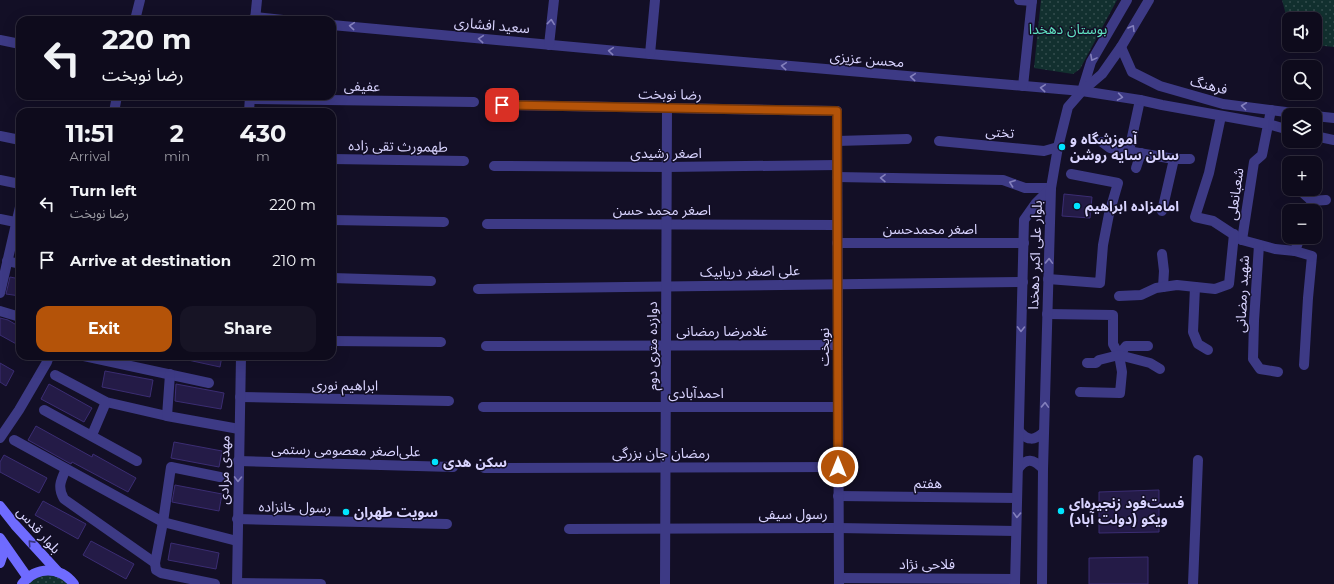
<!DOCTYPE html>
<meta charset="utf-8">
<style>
:root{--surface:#0e0b1c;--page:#171425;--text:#f1f3f6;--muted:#9b9ba3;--line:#2e2b3b;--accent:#b45309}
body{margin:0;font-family:Montserrat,"Noto Sans Arabic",sans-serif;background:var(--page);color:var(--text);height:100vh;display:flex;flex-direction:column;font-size:15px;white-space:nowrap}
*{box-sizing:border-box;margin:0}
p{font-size:13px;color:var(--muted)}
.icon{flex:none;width:22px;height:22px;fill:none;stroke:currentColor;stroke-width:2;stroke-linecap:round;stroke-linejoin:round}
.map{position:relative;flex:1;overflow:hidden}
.sheet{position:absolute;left:16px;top:108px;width:320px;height:252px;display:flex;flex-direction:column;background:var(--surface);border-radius:12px;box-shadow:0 4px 16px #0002,0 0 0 1px var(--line)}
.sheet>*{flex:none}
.banner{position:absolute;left:16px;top:16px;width:320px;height:84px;border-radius:12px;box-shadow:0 4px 16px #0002,0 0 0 1px var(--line);background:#0e0b1c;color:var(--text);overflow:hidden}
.fabs{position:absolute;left:1282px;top:12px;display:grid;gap:8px}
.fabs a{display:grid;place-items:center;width:40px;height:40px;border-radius:8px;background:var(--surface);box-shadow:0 4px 16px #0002,0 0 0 1px var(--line);font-size:20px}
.pin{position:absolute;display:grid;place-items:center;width:34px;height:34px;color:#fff;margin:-17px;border-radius:8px;box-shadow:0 2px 6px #0006}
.me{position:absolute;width:44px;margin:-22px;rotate:0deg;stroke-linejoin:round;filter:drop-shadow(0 0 3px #0008)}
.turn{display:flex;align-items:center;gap:14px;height:84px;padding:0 20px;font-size:18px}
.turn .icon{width:52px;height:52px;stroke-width:2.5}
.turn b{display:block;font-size:28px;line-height:34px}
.eta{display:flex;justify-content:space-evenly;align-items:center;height:68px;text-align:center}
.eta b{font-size:24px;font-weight:700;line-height:28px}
.cta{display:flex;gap:8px;margin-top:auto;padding:8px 20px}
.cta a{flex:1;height:46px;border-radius:12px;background:var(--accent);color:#fff;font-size:16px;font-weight:700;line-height:46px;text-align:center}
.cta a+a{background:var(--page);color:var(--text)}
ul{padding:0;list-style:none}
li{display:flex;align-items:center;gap:12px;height:56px;padding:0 20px}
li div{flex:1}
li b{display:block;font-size:15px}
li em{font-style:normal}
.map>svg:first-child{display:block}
</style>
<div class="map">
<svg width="1334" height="584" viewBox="0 0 1334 584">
<defs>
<pattern id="grass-dots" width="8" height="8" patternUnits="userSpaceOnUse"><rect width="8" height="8" fill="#12302f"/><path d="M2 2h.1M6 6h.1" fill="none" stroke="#344d4e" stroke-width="1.8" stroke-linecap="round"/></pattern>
</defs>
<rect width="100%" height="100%" fill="#130f26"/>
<g fill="url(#grass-dots)">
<path d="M1041 0H1117L1080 69 1073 74 1034 68Z"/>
<path d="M1282 0H1334V47L1315 45V19H1289V26Z"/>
<path d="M38 575H56L69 584H27Z"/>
</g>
<g fill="#241b47" stroke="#3b2d73">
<path d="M1064 194 1092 197 1090 218 1062 216Z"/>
<path d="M10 277 20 279V296L6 294Z"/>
<path d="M0 318 8 320 20 327V346L0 335Z"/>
<path d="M188 356H222L220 367 188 360Z"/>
<path d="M0 363 14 371 6 386 0 382Z"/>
<path d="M105 371 153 380 150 397 102 387Z"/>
<path d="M49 384 92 408 84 422 41 399Z"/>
<path d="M176 384 224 393 221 409 175 401Z"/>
<path d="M36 426 92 457 93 454 136 478 128 492 72 462 71 464 28 440Z"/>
<path d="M174 442 222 451 219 467 171 458Z"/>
<path d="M4 455 47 478 39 493 0 472V462Z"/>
<path d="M175 485 222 494 219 511 172 502Z"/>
<path d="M1159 490V532L1099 533V492Z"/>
<path d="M43 501 86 524 78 539 35 515Z"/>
<path d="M91 541 134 564 126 579 83 555Z"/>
<path d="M171 543 219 553 216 569 168 560Z"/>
<path d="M1148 557V584H1089V558Z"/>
</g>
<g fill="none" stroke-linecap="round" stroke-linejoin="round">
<g stroke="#3d3a85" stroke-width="10">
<path d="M1019 0 1032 1"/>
<path d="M255 17 283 20"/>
<path d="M135 20 140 0"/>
<path d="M332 25 650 54 1082 91"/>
<path d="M0 40 20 44"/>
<path d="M549 45 554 0"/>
<path d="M650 54 655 0"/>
<path d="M1023 86 1032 0"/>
<path d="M250 99 474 102"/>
<path d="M502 105 837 111"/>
<path d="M114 112 117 96"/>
<path d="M1221 116 1209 173 1195 217 1213 221 1242 240 1275 249 1295 251 1312 256 1308 298 1304 365"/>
<path d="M0 136 20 140"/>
<path d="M837 141 907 139"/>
<path d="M939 141 1044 151 1058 147"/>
<path d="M1102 142 1110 148 1174 159H1190"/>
<path d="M1129 151 1140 100"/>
<path d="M332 159 464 161"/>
<path d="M494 166 667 167 837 165"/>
<path d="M1136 168 1141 153"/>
<path d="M837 177 1003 180 1025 188H1051"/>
<path d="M0 180 20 184"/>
<path d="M1302 189V192L1312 201 1309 211"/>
<path d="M1312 201 1326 200"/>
<path d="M1162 211 1174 159"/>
<path d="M0 219 20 223"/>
<path d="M332 220 444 222"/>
<path d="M487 224 837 225"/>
<path d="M1242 240 1254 162 1262 155 1271 110"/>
<path d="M837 243H1024"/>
<path d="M1259 245 1254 321 1253 359 1260 369 1278 372"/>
<path d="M1295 251 1300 237"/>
<path d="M1162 254 1164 271 1163 287"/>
<path d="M7 261 20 264"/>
<path d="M332 278 431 281"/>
<path d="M1048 279 1100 283 1103 245 1109 214 1118 183 1071 174"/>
<path d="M1195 287 1193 332 1198 344 1208 350"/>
<path d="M478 289 1023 282"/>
<path d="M0 293 20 207"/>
<path d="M1119 296 1141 295 1156 288 1177 285 1215 289 1229 284 1234 234"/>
<path d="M0 311 20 317"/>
<path d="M1047 314 1113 315V344L1119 355 1122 372 1120 393 1080 392"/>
<path d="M332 341 441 342"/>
<path d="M486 346 838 345"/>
<path d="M1119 355 1126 346H1148"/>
<path d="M84 356 209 383"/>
<path d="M1087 363H1096L1099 360 1119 355 1150 363 1160 369"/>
<path d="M55 375 106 402 167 416 239 429"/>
<path d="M240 397 449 401"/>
<path d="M483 407H838"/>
<path d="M44 410 137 461"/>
<path d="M167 416 170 374"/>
<path d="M92 435 106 402"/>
<path d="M0 438 19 410 47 362 49 356"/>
<path d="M14 440 163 522 237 541"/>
<path d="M238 461 453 467"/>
<path d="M484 468 838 467"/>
<path d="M66 469C61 480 57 487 64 499L155 563"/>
<path d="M838 496 1017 498"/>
<path d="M237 519 447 524"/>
<path d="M569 529 838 528 1016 531"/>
<path d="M839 578 1015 579"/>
<path d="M237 583 321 584"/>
<path d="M215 584 161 573 156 570 155 563 163 522 171 467 220 477"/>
<path d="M1193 584 1198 460"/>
</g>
<g stroke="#3d3a85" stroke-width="10">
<path d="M255 20 257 0"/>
<path d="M1121 47 1132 72 1160 86 1223 104 1310 115"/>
<path d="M1082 91 1140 100 1162 105 1268 124 1289 130"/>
<path d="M1082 91 1091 62 1127 0"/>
<path d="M837 111 839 584"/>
<path d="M249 112 250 96"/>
<path d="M1315 116 1334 118"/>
<path d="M1315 136 1334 140"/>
<path d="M1019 431C1028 441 1034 441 1044 432"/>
<path d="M1018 469C1026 457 1034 459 1043 469"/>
<path d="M237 584 241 356"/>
<path d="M665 584 667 108"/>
<path d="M1015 584 1024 220 1036 203 1051 188"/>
<path d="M1042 584 1043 469 1051 188 1058 147 1068 107 1082 91 1102 74 1121 47 1149 0"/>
</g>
<g stroke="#6f6bff" stroke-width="10">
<path d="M0 506 15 525 58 572"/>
<path d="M0 538 28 578"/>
<path d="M0 545 3 554 0 563"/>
<path d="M22 584C36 566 60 566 74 584"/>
</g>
</g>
<defs><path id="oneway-chevron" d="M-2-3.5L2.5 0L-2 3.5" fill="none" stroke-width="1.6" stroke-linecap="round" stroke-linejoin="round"/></defs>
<g stroke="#837fbc">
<use href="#oneway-chevron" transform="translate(551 22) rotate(-84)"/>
<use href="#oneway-chevron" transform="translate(352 26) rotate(-175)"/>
<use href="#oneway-chevron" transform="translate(1132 28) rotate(-59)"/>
<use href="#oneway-chevron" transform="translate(481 39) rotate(-175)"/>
<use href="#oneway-chevron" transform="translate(611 51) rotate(-175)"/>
<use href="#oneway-chevron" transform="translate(1093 58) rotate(118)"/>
<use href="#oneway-chevron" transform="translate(784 66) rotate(-175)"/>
<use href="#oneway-chevron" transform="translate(913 77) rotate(-175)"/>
<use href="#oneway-chevron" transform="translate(1043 88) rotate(-175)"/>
<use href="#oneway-chevron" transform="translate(1120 97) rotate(9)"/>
<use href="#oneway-chevron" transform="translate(1244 106) rotate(-173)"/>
<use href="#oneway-chevron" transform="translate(883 178) rotate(-179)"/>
<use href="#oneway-chevron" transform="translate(1012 183) rotate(-160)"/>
<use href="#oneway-chevron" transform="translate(1049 261) rotate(-88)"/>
<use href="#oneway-chevron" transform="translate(1021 329) rotate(91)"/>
<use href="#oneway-chevron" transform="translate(1045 405) rotate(-88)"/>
<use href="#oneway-chevron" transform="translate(238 479) rotate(91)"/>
<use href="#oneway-chevron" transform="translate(1017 515) rotate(92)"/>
</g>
<use stroke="#38347d" href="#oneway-chevron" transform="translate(31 543) rotate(-132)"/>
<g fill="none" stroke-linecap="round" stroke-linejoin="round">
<defs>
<path id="route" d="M502 105 837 111 838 467"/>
</defs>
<use href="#route" stroke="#753606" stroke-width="10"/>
<use href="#route" stroke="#b45309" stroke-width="7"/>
</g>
<g fill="#00e5ff" stroke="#130f26" stroke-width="1.5">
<circle cx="1062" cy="147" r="4"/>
<circle cx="1077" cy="206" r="4"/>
<circle cx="435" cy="462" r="4"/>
<circle cx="1061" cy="511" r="4"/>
<circle cx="346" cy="512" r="4"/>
</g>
<g text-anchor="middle" stroke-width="3" stroke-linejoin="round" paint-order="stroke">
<g font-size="14" fill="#d9d4ff" stroke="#130f26">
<text transform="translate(492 25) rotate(5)" y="5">سعید افشاری</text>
<text transform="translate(867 59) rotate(5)" y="5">محسن عزیزی</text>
<text transform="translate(1209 85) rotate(14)" y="5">فرهنگ</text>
<text transform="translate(362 86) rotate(1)" y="5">عفیفی</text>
<text transform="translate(670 94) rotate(1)" y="5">رضا نوبخت</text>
<text transform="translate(1000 132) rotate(5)" y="5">تختی</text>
<text transform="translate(398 146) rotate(1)" y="5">طهمورث تقی زاده</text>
<text x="666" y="158">اصغر رشیدی</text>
<text transform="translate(1235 194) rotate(-82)" y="5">شعبانعلی</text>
<text x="662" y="215">اصغر محمد حسن</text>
<text x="930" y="234">اصغر محمدحسن</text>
<text transform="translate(1035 255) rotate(-88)" y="5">بلوار علی اکبر دهخدا</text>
<text transform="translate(750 271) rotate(-1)" y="5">علی اصغر دریابیک</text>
<text transform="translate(1242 294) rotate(-87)" y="5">شهید رمضانی</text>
<text x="722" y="336">غلامرضا رمضانی</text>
<text transform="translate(652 346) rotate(-90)" y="5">دوازده متری دوم</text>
<text transform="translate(824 347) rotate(-90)" y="5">نوبخت</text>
<text transform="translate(345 385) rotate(1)" y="5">ابراهیم نوری</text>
<text x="696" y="398">احمدآبادی</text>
<text transform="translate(346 450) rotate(1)" y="5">علی‌اصغر معصومی رستمی</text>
<text x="661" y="458">رمضان جان بزرگی</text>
<text transform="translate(224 470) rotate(-89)" y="5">مهدی مرادی</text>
<text transform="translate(928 483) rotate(1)" y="5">هفتم</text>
<text transform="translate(295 507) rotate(1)" y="5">رسول خانزاده</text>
<text x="793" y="519">رسول سیفی</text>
<text transform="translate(39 530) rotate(48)" y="5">بلوار قدس</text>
<text x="927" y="569">فلاحی نژاد</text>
</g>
<g font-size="14" fill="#5fe0c0" stroke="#130f26">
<text x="1068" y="34">بوستان دهخدا</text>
</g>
<g font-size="14" font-weight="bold" fill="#d9d4ff" stroke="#130f26" text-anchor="start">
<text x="1070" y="144">آموزشگاه و<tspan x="1070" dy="16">سالن سایه روشن</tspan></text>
<text x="1085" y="211">امامزاده ابراهیم</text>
<text x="443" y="467">سكن هدى</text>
<text x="1069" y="508">فست‌فود زنجیره‌ای<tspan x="1069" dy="16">ویکو (دولت آباد)</tspan></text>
<text x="354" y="517">سويت طهران</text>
</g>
</g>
</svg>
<div class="fabs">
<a><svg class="icon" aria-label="sound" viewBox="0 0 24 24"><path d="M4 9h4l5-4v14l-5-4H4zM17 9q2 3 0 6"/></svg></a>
<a><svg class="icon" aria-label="search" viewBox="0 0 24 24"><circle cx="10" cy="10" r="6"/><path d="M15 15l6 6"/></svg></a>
<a><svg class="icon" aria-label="layers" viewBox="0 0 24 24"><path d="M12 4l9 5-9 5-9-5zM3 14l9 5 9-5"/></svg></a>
<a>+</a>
<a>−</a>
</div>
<div class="pin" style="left:502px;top:105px;background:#d93025"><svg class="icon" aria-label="arrive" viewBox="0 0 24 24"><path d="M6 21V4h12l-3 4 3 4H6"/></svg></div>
<svg class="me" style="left:838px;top:467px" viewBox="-20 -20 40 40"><circle r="17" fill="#b45309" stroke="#fff" stroke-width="3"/><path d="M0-11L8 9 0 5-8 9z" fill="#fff"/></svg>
<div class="banner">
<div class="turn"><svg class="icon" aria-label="left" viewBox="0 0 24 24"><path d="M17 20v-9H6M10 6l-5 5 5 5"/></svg><div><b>220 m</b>رضا نوبخت</div></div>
</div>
<section class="sheet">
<div class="eta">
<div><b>11:51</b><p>Arrival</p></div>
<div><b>2</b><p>min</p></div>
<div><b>430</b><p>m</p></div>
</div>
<ul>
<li><svg class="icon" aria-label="left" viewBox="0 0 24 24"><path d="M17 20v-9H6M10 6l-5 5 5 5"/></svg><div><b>Turn left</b><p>رضا نوبخت</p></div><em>220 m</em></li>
<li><svg class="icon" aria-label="arrive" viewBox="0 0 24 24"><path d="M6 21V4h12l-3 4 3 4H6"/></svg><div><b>Arrive at destination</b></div><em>210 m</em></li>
</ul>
<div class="cta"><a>Exit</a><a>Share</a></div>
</section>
</div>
